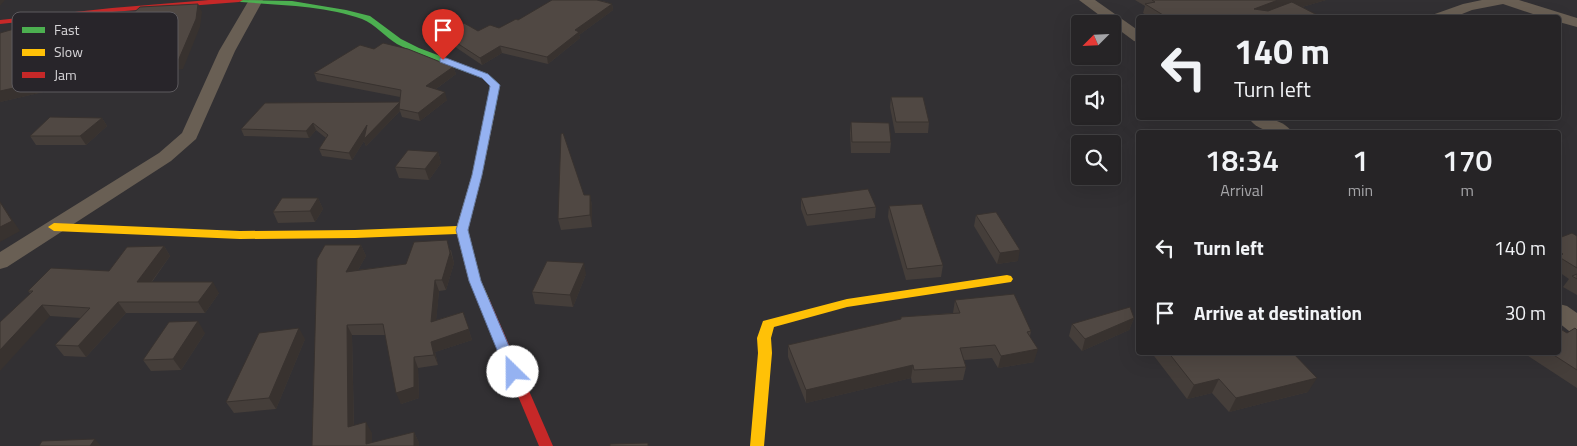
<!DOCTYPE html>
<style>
:root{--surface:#262426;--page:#323032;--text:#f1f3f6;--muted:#a4a4a7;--line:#424143}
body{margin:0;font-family:"Titillium Web",sans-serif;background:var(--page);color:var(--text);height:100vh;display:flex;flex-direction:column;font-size:19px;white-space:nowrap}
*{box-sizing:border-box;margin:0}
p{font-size:16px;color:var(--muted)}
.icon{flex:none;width:28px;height:28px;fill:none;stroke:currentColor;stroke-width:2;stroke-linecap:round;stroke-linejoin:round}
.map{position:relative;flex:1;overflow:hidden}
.panel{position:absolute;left:1136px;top:130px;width:425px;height:225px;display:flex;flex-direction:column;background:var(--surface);border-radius:5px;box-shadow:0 5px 20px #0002,0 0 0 1px var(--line)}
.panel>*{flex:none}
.guide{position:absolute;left:1136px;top:15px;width:425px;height:105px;border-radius:5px;box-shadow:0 5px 20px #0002,0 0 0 1px var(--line);background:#262426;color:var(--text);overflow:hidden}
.needle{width:32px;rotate:246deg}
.fabs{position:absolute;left:1071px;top:15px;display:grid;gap:10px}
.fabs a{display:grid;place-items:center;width:50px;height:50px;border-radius:5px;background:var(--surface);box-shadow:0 5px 20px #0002,0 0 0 1px var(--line);font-size:25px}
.pin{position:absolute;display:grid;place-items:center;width:42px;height:42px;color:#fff;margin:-51px -21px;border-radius:50% 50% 50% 0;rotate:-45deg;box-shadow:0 0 5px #0007}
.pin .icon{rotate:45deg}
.me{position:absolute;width:55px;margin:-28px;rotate:337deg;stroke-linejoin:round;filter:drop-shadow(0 0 4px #0008)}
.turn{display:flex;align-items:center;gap:18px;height:105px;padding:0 15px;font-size:22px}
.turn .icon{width:65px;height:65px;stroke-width:2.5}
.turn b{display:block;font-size:35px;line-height:42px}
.eta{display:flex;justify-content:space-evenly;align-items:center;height:85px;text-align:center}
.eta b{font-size:30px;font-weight:600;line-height:35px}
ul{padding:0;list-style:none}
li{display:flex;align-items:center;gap:15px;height:65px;padding:0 15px}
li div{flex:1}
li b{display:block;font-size:19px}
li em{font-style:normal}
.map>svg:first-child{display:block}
</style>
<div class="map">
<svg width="1577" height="446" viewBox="0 0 1577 446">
<rect width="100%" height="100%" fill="#323033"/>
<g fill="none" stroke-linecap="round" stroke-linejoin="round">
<g fill="#695f54" fill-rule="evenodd">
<path d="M249 0H263L235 51 196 139 171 161 7 267 0 269V252L159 153 182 133 219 51Z"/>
<path d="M1079 0H1095L1139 31V42L1134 41Z"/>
<path d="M1482 0H1519L1577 18V27L1559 22V18H1545L1503 4 1472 10 1452 18H1430L1432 15 1463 4Z"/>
<path d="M1249 118C1264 118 1282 118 1292 132 1278 134 1256 131 1249 118Z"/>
<path d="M1559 304 1567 306 1577 313V333L1569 331 1559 323Z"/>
</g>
<path fill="#4caf50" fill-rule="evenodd" d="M237 0 292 1 346 10 370 16 401 39 419 48 488 74 500 85 495 111 490 114 485 111 490 86 482 78C454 67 423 58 397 44 385 37 375 24 362 19 327 6 279 5 241 2Z"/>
<g fill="#ffc107" fill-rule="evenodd">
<path d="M490 108 495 111 482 175 468 230 481 281 490 301 488 304H480L469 281 457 234 355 238 240 239 54 231 48 227 54 223 240 231 355 230 457 226 472 175 485 111Z"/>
<path d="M1007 275 1011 276 1013 279 1011 282 847 307 774 327 771 338 772 353 764 446H750L758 353 757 338 763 321 847 299Z"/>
</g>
<g fill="#c62828" fill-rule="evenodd">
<path d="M209 0H243L239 2 112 12 0 24V20L112 8Z"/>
<path d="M484 297 488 298 490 301 553 446H539L478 301 480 298Z"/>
</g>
</g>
<g fill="#453e3a">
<path d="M1135 0H1326L1302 7 1323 18H1150L1143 13 1145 6Z"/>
<path d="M603 1 612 4 613 10 579 35 580 38 548 64 502 53 482 65 442 38 440 32 478 31 499 28 518 20Z"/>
<path d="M84 37 64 82 52 83V90L0 102Z"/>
<path d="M453 67 456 74 436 89 447 100 420 121 402 117 400 111 366 146 364 141 352 160 322 156 319 149 326 138 316 130 309 138 244 136 241 129 400 102V97L317 81 314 73Z"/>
<path d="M891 97 929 122 928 133H895L890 107Z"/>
<path d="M102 118 107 126 86 145H36L30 136Z"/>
<path d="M851 122 891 142 890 153H851L850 133Z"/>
<path d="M438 152 441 163 429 180 399 178 395 167Z"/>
<path d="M584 195H590L592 206V227L561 230 558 219Z"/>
<path d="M318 198 323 209 315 222 278 223 273 212Z"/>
<path d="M801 198 876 207 875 218 807 226 801 209Z"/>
<path d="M889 206 943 265 941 277 906 280 888 217Z"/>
<path d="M976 215 1018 261 997 264 974 226Z"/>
<path d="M1577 236V295L1563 287 1569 279 1559 272V238Z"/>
<path d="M361 245 366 256 358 270 406 264 451 250 454 263 446 290 439 291 436 320 463 312 472 340 435 352 438 365 418 368 419 398 401 404 385 335H352L354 426 372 433V443L414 432 419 443V446H312Z"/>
<path d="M164 246 170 256 152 282 219 293 205 313H126L86 357 64 356 55 345 81 318 50 316 28 291 109 271Z"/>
<path d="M586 274 573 307 535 304 532 292Z"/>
<path d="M955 300 1031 331 1030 336 1034 362 998 368 992 358 964 360 966 367 963 380 912 383 911 378 806 403 788 357V345L901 320V317L953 313Z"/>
<path d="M1134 318 1129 330 1082 351 1069 336 1072 324Z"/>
<path d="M1577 330V388L1522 352H1559L1567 333Z"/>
<path d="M205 333 181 370 151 371 143 360Z"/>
<path d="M305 339 276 409 234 413 226 402Z"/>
<path d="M1151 352H1292L1308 392 1229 412 1212 393 1187 399Z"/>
</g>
<g fill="#38322f">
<path d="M0 0H5L0 6Z"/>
<path d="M1278 0H1297L1253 18 1254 9Z"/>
<path d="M1299 0H1326L1288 11 1292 2Z"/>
<path d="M198 4 202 12 200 27 183 69 155 72 150 64Z"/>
<path d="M612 4 613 10 579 35 580 38 548 64 547 57 575 30Z"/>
<path d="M79 28 84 37 64 82 58 73Z"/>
<path d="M500 46 502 53 482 65 480 58Z"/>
<path d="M160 51 164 59 82 71 78 63Z"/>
<path d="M453 67 456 74 429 94 426 86Z"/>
<path d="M46 73 52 83V90L0 102V91Z"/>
<path d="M445 92 447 100 420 121 418 113Z"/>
<path d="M400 102 399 109 400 111 366 146 364 141 352 160 349 153 367 125Z"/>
<path d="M102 118 107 126 86 145 80 136Z"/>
<path d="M313 123 316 130 309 138 306 131Z"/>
<path d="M438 152 441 163 429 180 425 169Z"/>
<path d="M590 195 592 206V227L590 215Z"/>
<path d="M318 198 323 209 315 222 310 211Z"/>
<path d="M0 201 20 231 0 242Z"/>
<path d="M447 240 454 263 446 290 442 280Z"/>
<path d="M361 245 366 256 351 282 346 272Z"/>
<path d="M164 246 170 256 144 292 137 282Z"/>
<path d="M1020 250 1018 261 997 264 1000 253Z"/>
<path d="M584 263 586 274 573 307 570 295Z"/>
<path d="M435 280 439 291 435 333 431 322Z"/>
<path d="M213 282 219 293 205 313 198 302Z"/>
<path d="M118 302 126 313 86 357 78 346Z"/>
<path d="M42 305 50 316 0 371V350Z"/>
<path d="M463 312 472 340 435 352 438 365 434 355 431 342Z"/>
<path d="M1134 318 1129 330 1082 351 1085 339Z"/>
<path d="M198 321 205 333 181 370 173 359Z"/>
<path d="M347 325 352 335 354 438 348 427Z"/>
<path d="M299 328 305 339 276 409 269 398Z"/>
<path d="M1038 349 1034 362 998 368 1001 356Z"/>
<path d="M414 357 418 368 419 398 401 404 396 393Z"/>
<path d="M913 365 911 378 806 403V390Z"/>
<path d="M1317 378 1308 392 1229 412 1236 398Z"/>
<path d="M1219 379 1212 393 1187 399 1194 385Z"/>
<path d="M366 422 372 433V446L366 444Z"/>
<path d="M414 432 419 443V446H414Z"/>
<path d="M95 439 101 446H90Z"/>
</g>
<g fill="#504843" stroke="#38322f">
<path d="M552 0H597L612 4 575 30 579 32 547 57 500 46 480 58 440 32 464 23 478 31 490 25 499 28 516 19 518 20Z"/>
<path d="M1152 0H1278L1254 9 1268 11 1297 0H1299L1292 2 1323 18H1273L1270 16 1266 18H1168L1145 4 1155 2Z"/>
<path d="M198 4 196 19 178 61 150 64 160 51 78 63 140 7Z"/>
<path d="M67 14 79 28 58 73H46V81L0 91V33Z"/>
<path d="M383 43 408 49 453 67 426 86 445 92 418 113 399 109 401 90 314 73 360 45 374 49Z"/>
<path d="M891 97H923L929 122H896Z"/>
<path d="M400 102 364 139 367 125 349 153 319 149 328 135 313 123 306 131 241 129 265 103Z"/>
<path d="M50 117 102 118 80 136H30Z"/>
<path d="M851 122 889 123 891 142H852Z"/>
<path d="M563 133 584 195H590V215L558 219 561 134Z"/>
<path d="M408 150 438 152 425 169 395 167Z"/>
<path d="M868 189 876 207 807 215 801 198Z"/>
<path d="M282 198H318L310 211 273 212Z"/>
<path d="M0 202 12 221 0 227Z"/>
<path d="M922 204 943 265 907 269 889 206Z"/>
<path d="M996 212 1020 250 1000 253 976 215Z"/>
<path d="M1572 233 1577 236V268L1559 257V256L1563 254 1559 252V238Z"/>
<path d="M447 240 450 253 442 280H435L431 322 463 312 469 329 431 342 434 355 414 357V387L396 393 383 324 347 325 348 427 366 422V444L414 432V446H312L317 259 325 245H361L346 272 406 264 414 242Z"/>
<path d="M164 246 137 282H213L198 302H118L78 346 55 345 90 308 42 305 0 350V322L33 291H28L51 268 109 271 127 247Z"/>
<path d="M547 261 584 263 570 295 532 292Z"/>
<path d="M1577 274V279L1572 276Z"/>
<path d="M1014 294 1031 331 1027 332 1038 349 1001 356 995 345 960 348 966 367 914 370 913 365 806 390 788 345 901 319V317L960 313 955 300Z"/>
<path d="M1130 307 1134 318 1085 339 1072 324Z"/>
<path d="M198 321 173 359 143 360 169 322Z"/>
<path d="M299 328 269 398 226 402 259 333Z"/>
<path d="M1559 328 1567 333 1575 328 1577 330V370L1549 352H1559Z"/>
<path d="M1168 352H1292L1317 378 1236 398 1219 379 1194 385Z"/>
<path d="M95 439 90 446H39L42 441Z"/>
<path d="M648 443V446H610V444Z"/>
</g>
<path fill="#95b2f1" stroke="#61749d" d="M440 58H446L488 74 500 85 482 175 468 230 481 281 520 372 518 375 513 377 508 375 506 372 469 281 456 230 472 175 490 86 482 78 440 62Z"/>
<rect x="12" y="12" width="166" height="80" rx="8" fill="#28252a" stroke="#5d5a5e" stroke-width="1"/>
<rect x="22" y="27" width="23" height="6" fill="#4caf50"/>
<rect x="22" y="49" width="23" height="7" fill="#ffc107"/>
<rect x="22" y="72" width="23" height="6" fill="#c62828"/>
<g font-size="14" fill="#d7d5d8">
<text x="54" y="35">Fast</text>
<text x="54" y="57">Slow</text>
<text x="54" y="80">Jam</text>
</g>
</svg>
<div class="fabs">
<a><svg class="needle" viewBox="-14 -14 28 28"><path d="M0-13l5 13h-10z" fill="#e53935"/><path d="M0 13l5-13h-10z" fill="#a4a4a7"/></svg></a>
<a><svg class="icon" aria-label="sound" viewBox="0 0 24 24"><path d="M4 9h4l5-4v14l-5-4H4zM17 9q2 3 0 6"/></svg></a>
<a><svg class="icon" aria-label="search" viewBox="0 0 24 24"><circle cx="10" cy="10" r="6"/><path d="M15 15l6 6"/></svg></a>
</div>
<div class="pin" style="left:443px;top:60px;background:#d93025"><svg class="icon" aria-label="arrive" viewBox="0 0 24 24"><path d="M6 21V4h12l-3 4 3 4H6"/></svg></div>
<svg class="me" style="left:513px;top:372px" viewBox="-20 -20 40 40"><circle r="19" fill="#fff"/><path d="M0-13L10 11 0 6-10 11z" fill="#95b2f1"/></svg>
<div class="guide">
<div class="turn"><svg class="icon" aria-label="left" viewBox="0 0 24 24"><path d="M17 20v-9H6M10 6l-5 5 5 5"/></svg><div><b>140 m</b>Turn left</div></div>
</div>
<section class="panel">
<div class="eta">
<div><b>18:34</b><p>Arrival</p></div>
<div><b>1</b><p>min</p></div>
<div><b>170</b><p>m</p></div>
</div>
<ul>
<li><svg class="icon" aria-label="left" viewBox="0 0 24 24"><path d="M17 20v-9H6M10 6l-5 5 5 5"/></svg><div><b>Turn left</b></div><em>140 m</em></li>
<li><svg class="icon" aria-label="arrive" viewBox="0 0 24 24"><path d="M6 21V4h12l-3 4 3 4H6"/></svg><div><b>Arrive at destination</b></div><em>30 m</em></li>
</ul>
</section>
</div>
